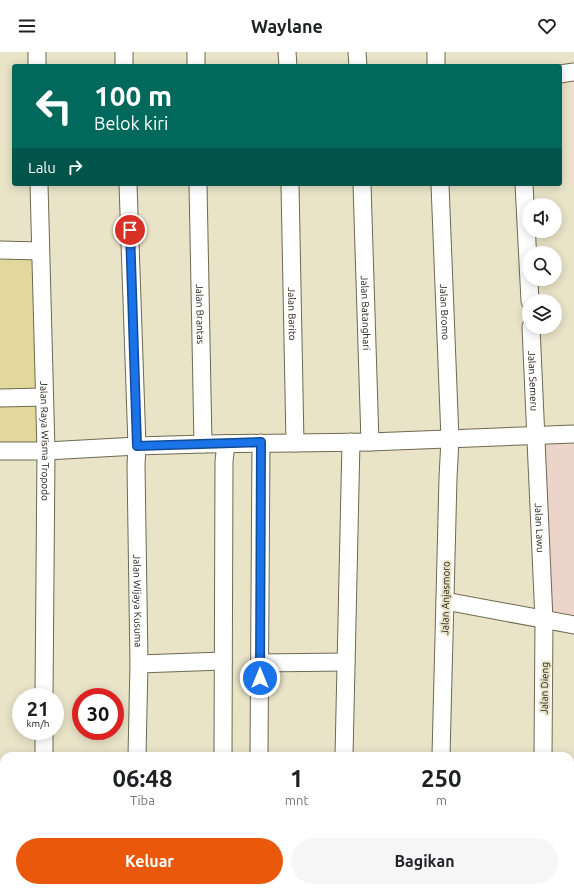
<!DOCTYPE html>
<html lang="id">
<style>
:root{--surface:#fff;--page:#f6f6f6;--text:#202124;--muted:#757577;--accent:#ea580c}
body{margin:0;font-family:Ubuntu,sans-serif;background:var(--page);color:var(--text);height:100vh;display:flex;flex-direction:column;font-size:15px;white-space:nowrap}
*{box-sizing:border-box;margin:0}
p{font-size:13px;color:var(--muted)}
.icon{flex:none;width:22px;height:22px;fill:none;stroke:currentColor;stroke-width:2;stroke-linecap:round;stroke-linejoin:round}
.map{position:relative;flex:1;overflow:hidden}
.panel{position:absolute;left:0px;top:700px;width:574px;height:140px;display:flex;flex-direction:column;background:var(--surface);border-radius:12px 12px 0 0;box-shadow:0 2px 10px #0003}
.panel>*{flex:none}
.top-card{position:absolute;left:12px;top:12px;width:550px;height:122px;border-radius:4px;box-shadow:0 2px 10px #0003;background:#00695c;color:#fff;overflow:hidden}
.buttons{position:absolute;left:522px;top:146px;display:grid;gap:8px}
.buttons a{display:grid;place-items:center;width:40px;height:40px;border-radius:50%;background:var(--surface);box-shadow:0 2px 10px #0003;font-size:20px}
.speed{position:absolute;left:12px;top:636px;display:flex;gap:8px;font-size:20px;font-weight:700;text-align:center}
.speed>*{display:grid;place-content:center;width:52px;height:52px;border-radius:50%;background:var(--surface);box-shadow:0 2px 10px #0003;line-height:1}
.speed small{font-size:10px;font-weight:400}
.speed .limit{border:6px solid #d22;background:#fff;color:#111}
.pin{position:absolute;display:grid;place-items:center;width:34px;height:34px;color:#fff;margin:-17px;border:2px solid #fff;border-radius:50%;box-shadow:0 1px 4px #0007}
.me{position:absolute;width:44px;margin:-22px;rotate:0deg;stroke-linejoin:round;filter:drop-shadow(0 0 3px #0008)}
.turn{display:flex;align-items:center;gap:14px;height:84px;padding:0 16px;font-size:18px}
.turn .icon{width:52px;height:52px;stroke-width:2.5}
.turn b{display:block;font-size:28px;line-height:34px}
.then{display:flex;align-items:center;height:38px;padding:0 16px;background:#0003;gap:8px;font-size:15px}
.eta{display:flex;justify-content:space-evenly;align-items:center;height:68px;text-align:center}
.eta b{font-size:24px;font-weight:700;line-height:28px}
.action{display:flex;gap:8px;margin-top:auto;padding:8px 16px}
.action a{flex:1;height:46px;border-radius:24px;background:var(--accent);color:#fff;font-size:16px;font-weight:700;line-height:46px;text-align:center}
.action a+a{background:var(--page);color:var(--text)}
header{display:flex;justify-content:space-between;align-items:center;height:52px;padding:0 16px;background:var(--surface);font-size:18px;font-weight:700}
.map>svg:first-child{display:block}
</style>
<header><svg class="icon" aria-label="menu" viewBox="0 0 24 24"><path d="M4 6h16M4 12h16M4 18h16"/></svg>Waylane<svg class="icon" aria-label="heart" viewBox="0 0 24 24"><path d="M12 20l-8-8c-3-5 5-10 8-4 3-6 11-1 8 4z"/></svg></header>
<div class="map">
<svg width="574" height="840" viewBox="0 0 574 840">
<rect width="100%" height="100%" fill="#e9e4c8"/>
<path fill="#ecd4ca" d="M574 384V571L545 564 535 385Z"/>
<path fill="#e3d89b" d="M0 198 40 199 46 399H0Z"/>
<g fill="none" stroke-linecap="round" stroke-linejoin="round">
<defs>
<g id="street">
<path d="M37 0V14"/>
<path d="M124 0V14"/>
<path d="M196 0V14"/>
<path d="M287 0 288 14"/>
<path d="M357 0 358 14"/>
<path d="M436 0V14"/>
<path d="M560 22 574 20"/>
<path id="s1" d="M39 132 46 399 44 645"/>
<path id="s2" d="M128 132 137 394 136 413 139 612 137 704"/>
<path id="s3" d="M198 132 203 392"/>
<path id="s4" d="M290 132 295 391"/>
<path id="s5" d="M362 132 370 390"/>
<path id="s6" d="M440 132 450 387 448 426 441 704"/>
<path d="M524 132 530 249"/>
<path d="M0 198 40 199"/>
<path id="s7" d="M531 275 544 568 543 704"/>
<path d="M0 346 44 345"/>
<path d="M0 399H46L137 394 203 392 370 390 574 382"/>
<path d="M445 549 574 573"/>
<path d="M260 611 346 610"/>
<path d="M139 612 223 609"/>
<path d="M44 704V679"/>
<path d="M223 704 224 409 226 392"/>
<path d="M259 704 261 391"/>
<path d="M344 704 351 390"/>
<path d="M137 836V840"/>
<path d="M43 840V836"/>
<path d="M341 840V836"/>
<path d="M437 840V836"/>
<path d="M541 840V836"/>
</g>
</defs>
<use href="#street" stroke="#6e6950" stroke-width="19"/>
<use href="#street" stroke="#fff" stroke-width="17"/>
</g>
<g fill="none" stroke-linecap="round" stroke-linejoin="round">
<defs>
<path id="route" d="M130 178 137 394 261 390 260 626"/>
</defs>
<use href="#route" stroke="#114b97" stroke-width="10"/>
<use href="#route" stroke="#1a73e8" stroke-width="7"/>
</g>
<g text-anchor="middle" stroke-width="4" stroke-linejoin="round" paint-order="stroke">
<g font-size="10" fill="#18160c" stroke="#e9e4c8">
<text dy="4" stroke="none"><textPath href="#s6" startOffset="128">Jalan Bromo</textPath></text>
<text dy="4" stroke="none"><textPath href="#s5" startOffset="129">Jalan Batanghari</textPath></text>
<text dy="4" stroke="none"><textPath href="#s3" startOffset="130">Jalan Brantas</textPath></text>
<text dy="4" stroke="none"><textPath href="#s4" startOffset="130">Jalan Barito</textPath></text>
<text dy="4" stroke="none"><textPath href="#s7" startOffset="54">Jalan Semeru</textPath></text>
<text dy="4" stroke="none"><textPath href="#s1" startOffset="257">Jalan Raya Wisma Tropodo</textPath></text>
<text dy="4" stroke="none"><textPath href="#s7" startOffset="201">Jalan Lawu</textPath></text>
<text transform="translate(445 546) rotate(-89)" y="4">Jalan Anjasmoro</text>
<text dy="4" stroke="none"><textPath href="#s2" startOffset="417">Jalan Wijaya Kusuma</textPath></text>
<text transform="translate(544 636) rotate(-89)" y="4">Jalan Dieng</text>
</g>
</g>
</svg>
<div class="buttons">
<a><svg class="icon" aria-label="sound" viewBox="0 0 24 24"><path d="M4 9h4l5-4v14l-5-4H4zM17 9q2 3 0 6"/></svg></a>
<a><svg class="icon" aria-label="search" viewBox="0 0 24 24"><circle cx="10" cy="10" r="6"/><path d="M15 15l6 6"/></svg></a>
<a><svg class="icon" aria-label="layers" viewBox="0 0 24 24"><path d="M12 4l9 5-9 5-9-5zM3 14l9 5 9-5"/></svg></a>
</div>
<div class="speed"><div>21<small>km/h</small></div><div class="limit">30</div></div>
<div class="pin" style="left:130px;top:178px;background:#d93025"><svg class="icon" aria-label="arrive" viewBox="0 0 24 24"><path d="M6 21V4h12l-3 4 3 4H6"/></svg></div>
<svg class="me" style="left:260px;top:626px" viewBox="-20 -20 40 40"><circle r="17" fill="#1a73e8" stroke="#fff" stroke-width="3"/><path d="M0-11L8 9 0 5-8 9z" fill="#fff"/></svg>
<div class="top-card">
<div class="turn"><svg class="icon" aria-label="left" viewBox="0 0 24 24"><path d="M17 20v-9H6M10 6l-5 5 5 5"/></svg><div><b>100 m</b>Belok kiri</div></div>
<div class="then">Lalu<svg class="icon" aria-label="right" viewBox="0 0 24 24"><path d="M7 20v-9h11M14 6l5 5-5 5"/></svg></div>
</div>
<section class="panel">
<div class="eta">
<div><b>06:48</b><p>Tiba</p></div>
<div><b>1</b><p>mnt</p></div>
<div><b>250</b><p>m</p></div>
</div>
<div class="action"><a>Keluar</a><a>Bagikan</a></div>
</section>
</div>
